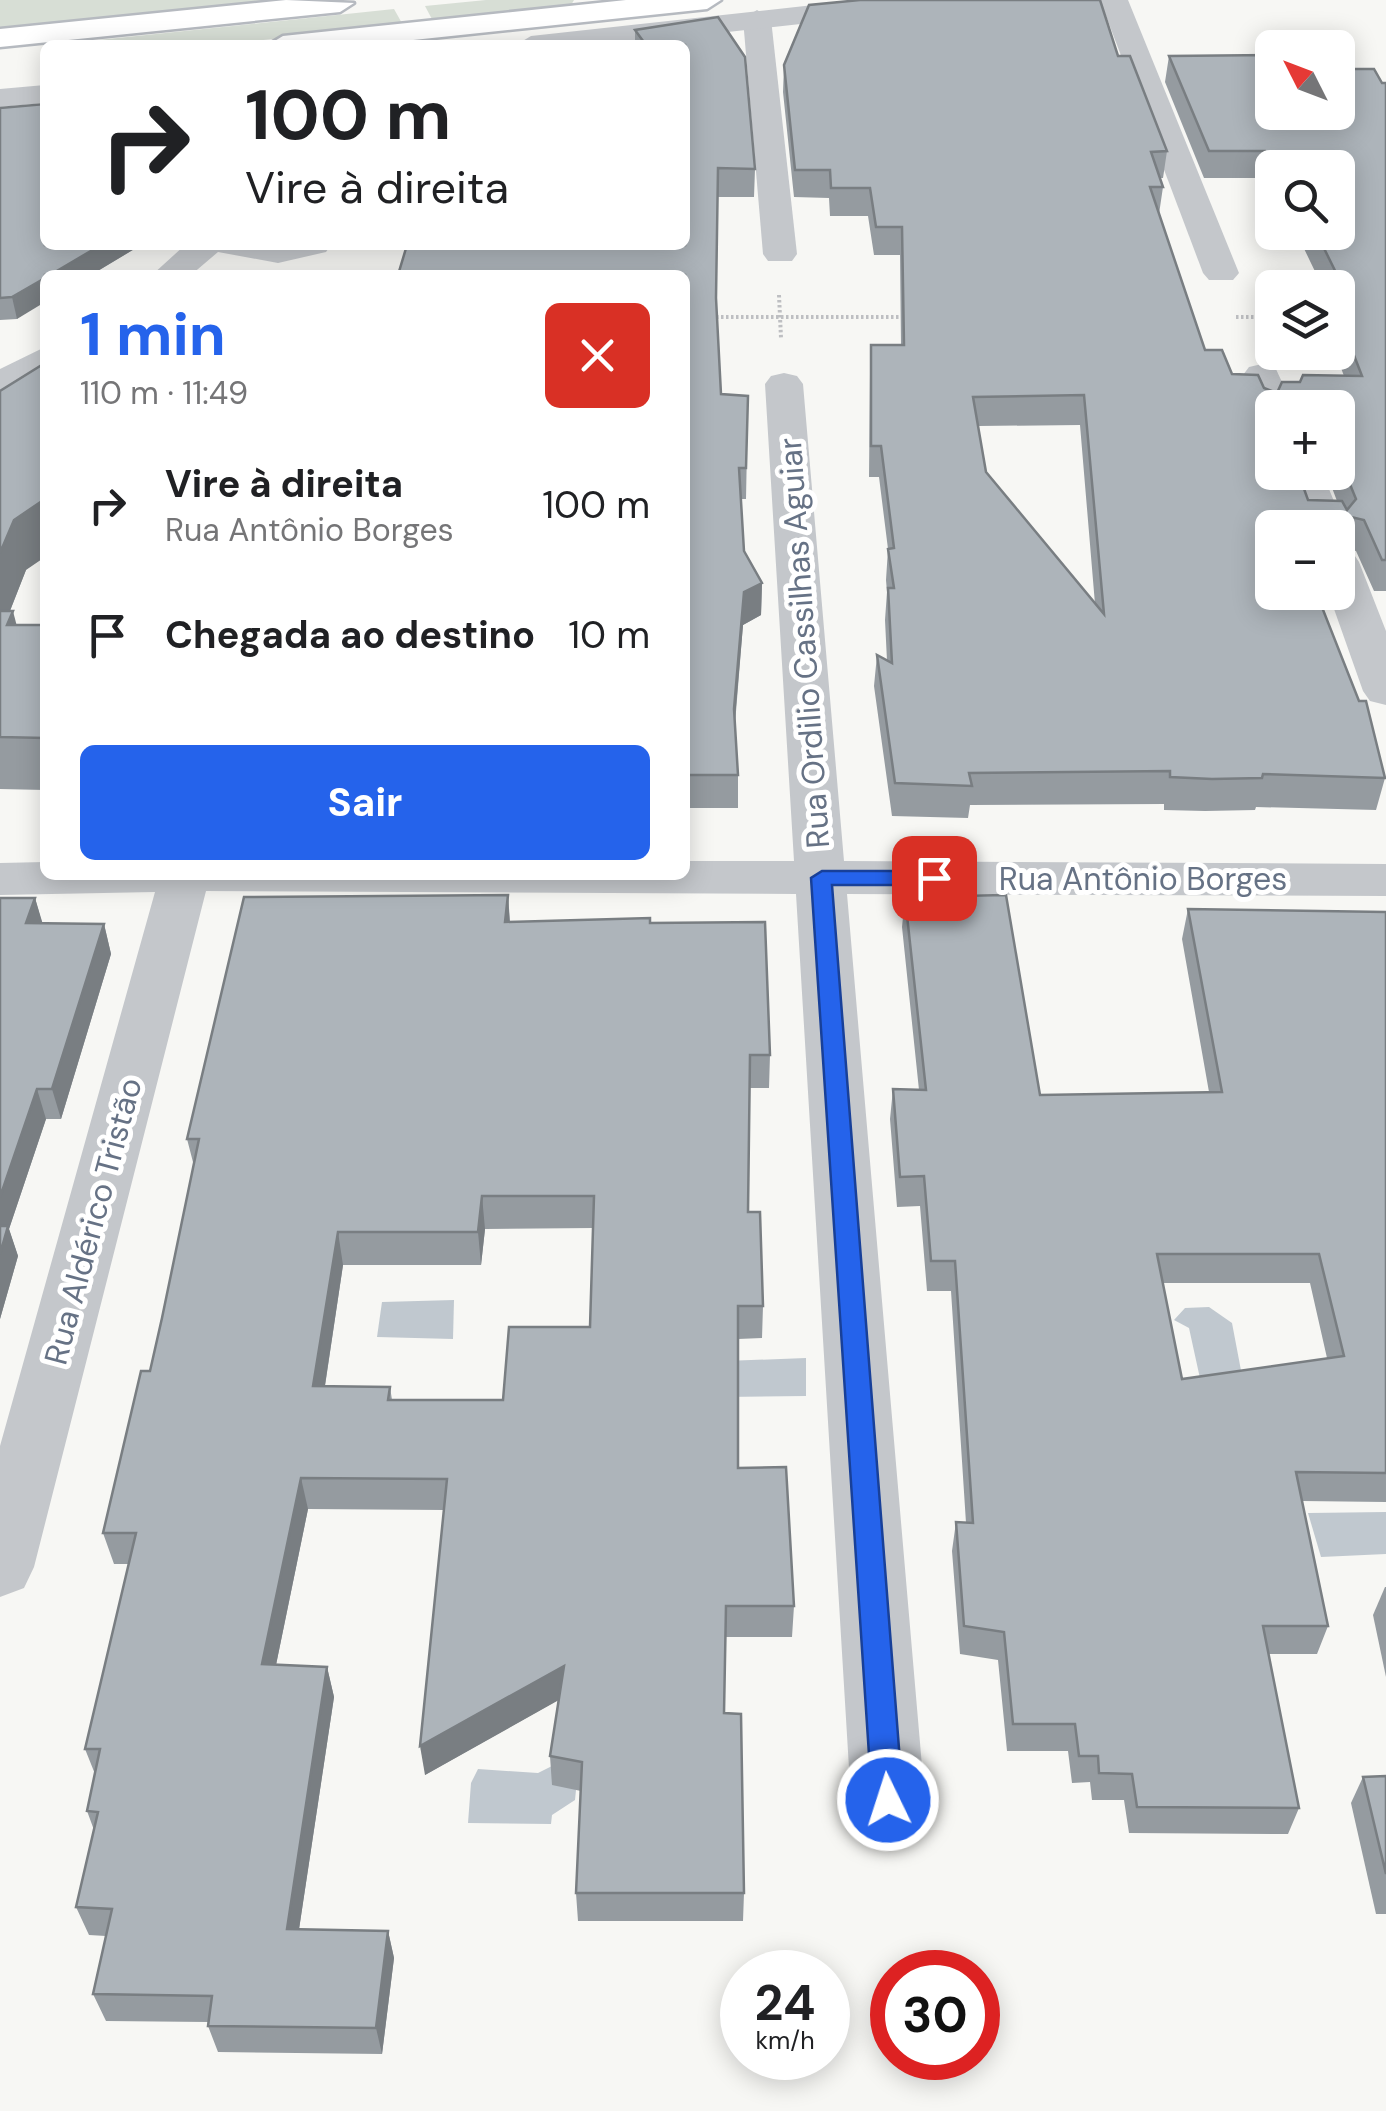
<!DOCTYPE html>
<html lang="pt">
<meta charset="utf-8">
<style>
:root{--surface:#fff;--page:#f2f2f2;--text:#202124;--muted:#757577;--accent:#2563eb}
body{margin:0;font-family:"DM Sans",sans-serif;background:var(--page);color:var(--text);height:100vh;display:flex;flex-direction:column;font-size:38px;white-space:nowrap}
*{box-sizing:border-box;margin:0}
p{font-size:32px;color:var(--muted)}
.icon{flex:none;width:55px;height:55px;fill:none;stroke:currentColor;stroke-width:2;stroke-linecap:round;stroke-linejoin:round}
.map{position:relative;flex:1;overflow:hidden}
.sheet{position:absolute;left:40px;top:270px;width:650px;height:610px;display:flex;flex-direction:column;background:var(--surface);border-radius:15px;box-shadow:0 5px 25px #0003}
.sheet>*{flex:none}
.hud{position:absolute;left:40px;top:40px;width:650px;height:210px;border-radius:15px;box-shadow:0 5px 25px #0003;background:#fff;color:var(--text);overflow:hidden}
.needle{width:65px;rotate:312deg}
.tools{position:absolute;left:1255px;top:30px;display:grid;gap:20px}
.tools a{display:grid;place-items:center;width:100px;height:100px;border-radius:15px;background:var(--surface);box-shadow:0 5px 25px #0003;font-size:50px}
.speed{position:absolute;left:720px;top:1950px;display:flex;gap:20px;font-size:50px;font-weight:700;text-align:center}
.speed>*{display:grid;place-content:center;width:130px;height:130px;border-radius:50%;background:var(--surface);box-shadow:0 5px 25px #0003;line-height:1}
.speed small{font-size:25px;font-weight:400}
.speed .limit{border:15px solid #d22;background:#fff;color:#111}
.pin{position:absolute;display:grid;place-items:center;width:85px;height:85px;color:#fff;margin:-42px;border-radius:20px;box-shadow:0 5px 15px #0006}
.me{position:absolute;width:110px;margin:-55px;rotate:356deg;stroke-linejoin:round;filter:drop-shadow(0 0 8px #0008)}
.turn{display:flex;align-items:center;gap:35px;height:210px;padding:0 40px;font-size:45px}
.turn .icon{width:130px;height:130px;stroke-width:2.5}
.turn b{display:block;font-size:70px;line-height:85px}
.round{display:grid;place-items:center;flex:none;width:105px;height:105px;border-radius:15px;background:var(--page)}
.overview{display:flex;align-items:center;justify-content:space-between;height:170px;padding:0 40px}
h1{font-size:60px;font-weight:700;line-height:75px;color:var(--accent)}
.action{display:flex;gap:20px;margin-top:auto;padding:20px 40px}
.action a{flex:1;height:115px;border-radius:15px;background:var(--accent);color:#fff;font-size:40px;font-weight:700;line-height:115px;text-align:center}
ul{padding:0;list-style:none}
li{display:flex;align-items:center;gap:30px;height:130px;padding:0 40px}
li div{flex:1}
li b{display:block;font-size:38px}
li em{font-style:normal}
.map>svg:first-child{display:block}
</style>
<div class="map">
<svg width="1386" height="2111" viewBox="0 0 1386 2111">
<rect width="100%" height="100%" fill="#f7f7f4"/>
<g fill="#d7ded5">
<path d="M0 0H293L0 31Z"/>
<path d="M486 0H574L569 9 434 23 425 6Z"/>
<path d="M394 9 403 25 218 45H51Z"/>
</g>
<g fill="#c0c8cf">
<path d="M454 1300 453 1339 377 1337 382 1302Z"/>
<path d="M1209 1307 1232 1323 1243 1381 1201 1383 1189 1328 1174 1320 1185 1308Z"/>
<path d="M806 1358V1396L724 1397 725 1361Z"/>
<path d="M1386 1512V1554L1321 1557 1308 1513Z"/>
<path d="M556 1764 576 1790 575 1800 552 1815 551 1824 468 1823 471 1783 478 1769 538 1773Z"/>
</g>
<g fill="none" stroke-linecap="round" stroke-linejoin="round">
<defs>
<g id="secondary">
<path d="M286 0 354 3 340 12 0 47V29Z"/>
<path d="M626 0H721L707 9 366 45H268L283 36Z"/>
</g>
</defs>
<use href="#secondary" stroke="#b6bac0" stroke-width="5"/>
<g stroke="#bebfc2" stroke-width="4" stroke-dasharray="2.5 2.5" stroke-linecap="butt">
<path d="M779 295 781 338"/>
<path d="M711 317H909"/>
<path d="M1236 317H1272"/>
</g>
<g fill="#c4c7cb" fill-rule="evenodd">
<path d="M1100 0H1128L1239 273 1233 280H1209L1203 273Z"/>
<path d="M757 10 771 19 797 254 792 261H768L763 254 743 19Z"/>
<path d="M1262 364 1275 367 1294 408H1272V419L1261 416 1243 375 1249 367Z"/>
<path d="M784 373 797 376 803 384 844 861 1386 864V896L847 894 925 1801 914 1826 888 1836 862 1826 851 1801 796 894 206 891 34 1567 24 1588 0 1597V1446L155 892 0 895V863L45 862V875H685V861H794L765 384 771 376Z"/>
<path d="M1282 472H1322L1345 528 1339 537 1338 528H1303Z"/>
<path d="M1338 549 1353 553 1359 562 1386 631V705L1370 701 1363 691 1328 592H1338Z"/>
</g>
<g fill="#c4c7cb" fill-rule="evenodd">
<path d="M859 0H951L937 9 610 45H516L531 36Z"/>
<path d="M45 85V103L0 107V89Z"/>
<path d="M185 245H331L326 252 278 263 218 252 191 275H152Z"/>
<path d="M45 347V374L0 396V369Z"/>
</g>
<use href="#secondary" fill="#fff" fill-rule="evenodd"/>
</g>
<g fill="#959ba0" fill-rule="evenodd">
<path d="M718 17 745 57 755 169 754 197H717L716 300 721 394 748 396 746 499H741L744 551 762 583 761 615 743 625 735 724 738 775V808H685V275H398L407 245H685V45H635V30Z"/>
<path d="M1118 56 1167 151 1163 178H1160L1163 187 1159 214 1205 350 1232 374 1277 393 1300 382 1344 376 1335 352H1338V288H1323L1296 232H1338V168H1272V202H1269L1260 178H1204L1165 82 1169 56 1272 112 1386 83V591H1374L1356 551 1342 548V557L1338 575V528H1272L1385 778 1376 810 1256 807 1255 810 1205 811 1164 810V804L970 805 968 818 892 816 874 686 877 655 887 661 885 620 887 592 886 580 888 549 879 477H869L870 374 871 345H901L900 255H874L868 216H830L829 198 794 197 783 92 784 65ZM1272 408H1338V472H1326L1337 501 1308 500ZM1080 425 1095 604 986 472 978 426Z"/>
<path d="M0 108 141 245 91 275H45L17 319 0 320Z"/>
<path d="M0 391 26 570 10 611 16 625H45V790L0 789Z"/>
<path d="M508 895 510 921 650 923 770 1055 769 1088H750L748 1212 763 1306 762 1338 738 1339V1468L794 1606 792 1637H726L724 1713 744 1893 743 1921H578L576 1893 581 1791 552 1785 550 1756 558 1700 425 1775 444 1510 308 1509 276 1665 327 1667 334 1697 299 1929 388 1931 394 1958 382 2054 218 2052 208 2026V2022L106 2021 93 1994 106 1936 89 1935 76 1907 94 1830 87 1811 95 1774 85 1749 129 1564H114L103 1533 150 1371 194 1166 187 1139ZM593 1228 590 1327 503 1400H392L390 1387 325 1386 343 1265H481L485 1229Z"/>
<path d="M905 897 1040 1095 1209 1092 1182 939 1188 909 1386 912V1502L1302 1501 1328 1626 1317 1654H1269L1299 1808 1288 1834 1129 1833 1124 1800H1092L1090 1782 1072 1783 1068 1751H1007L998 1660 960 1654 952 1551 956 1522 966 1523 951 1291H927L920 1206 897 1207 890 1119 893 1089 919 1090 902 927ZM1163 1283H1310L1327 1358 1182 1379Z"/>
<path d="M0 898H35L42 923 104 924 111 954 61 1119H46L9 1229 18 1256 0 1319Z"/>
<path d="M1385 1587H1386V1677L1373 1615Z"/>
<path d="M1386 1776V1914H1376L1351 1803 1363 1777Z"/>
</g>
<g fill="#797e82">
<path d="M101 245H141L91 275H50Z"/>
<path d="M45 278V302L17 319 12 297Z"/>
<path d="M45 499V557L26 570 0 636V553L14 520Z"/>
<path d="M762 583 761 615 743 625 733 742 734 709 744 592Z"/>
<path d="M13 611 26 662 7 625Z"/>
<path d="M508 895 510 928 505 922Z"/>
<path d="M35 898 44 928 26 923Z"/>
<path d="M104 924 111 954 61 1119 52 1089Z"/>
<path d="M37 1089 46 1119 9 1229 18 1256 0 1319V1197Z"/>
<path d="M482 1196 485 1229 481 1265 478 1232Z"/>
<path d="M338 1232 343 1265 320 1418 313 1386Z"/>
<path d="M301 1478 308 1509 270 1694 262 1664Z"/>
<path d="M564 1666 566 1696 425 1775 420 1746Z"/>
<path d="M327 1667 334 1697 295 1956 287 1929Z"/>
<path d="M388 1931 394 1958 382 2054 376 2028Z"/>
</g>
<g fill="#adb4ba" stroke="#797e82" stroke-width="2.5" fill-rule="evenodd">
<path d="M860 0H1100L1118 56H1130L1167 151 1151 152 1163 187H1150L1205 350H1222L1232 374 1258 375 1264 388 1277 393 1282 382H1300L1303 375 1362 376 1338 314V293H1346L1316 232H1338V168H1272V171L1265 151H1209L1169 56 1272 55V112H1338V69H1374L1382 83H1386V560H1382L1364 520 1343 515 1342 557H1338V528H1272V592H1316L1359 701H1366L1385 778 1263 774 1262 778 1212 779 1170 777V771L969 773 972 786 895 783 877 655 892 663 888 588H894L888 549 894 548 881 446H871V345H904L902 227H876L870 188H831L830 170H795L784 65 809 5ZM1084 395 1104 614 986 472 973 397ZM1272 408H1338V455L1356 499 1347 510 1342 501 1308 500 1298 472H1272Z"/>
<path d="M718 17 745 57 755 169 718 168 716 298 721 394 748 396 746 468H739L744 551 762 583 744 592 734 709 738 775H685V275H398L407 245H685V45H646L635 30Z"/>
<path d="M45 104V245H101L50 275H45V278L12 297 0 298V108Z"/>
<path d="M45 363V499L14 520 0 553V391Z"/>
<path d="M0 611H13L7 625H45V738L0 737Z"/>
<path d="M508 895 505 922 650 918V923L765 922 770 1055H750L748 1212H760L763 1306H738V1468L786 1467 794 1606H726L724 1713 741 1714 744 1893H576L582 1762 550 1756 564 1666 420 1746 447 1479 301 1478 262 1664 327 1667 287 1929 388 1931 376 2028 208 2026 212 1996 93 1994 112 1909 76 1907 98 1812 87 1811 100 1749H85L136 1533H103L141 1371H150L162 1318 199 1139H187L244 897ZM482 1196H594L590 1327H509L503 1400H388L390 1387 313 1386 338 1232H478Z"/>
<path d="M1006 895 1040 1095 1222 1092 1188 909 1386 912V1473L1296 1472 1328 1626H1263L1299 1808 1137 1807 1132 1774 1099 1773 1098 1756H1079L1075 1724H1013L1004 1632 964 1626 956 1522 973 1523 955 1261H931L924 1176 900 1177 893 1089 926 1090 905 897ZM1157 1254H1319L1344 1356 1182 1379Z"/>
<path d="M0 898H35L26 923 104 924 52 1089H37L0 1197Z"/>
<path d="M0 1226H8L0 1254Z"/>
<path d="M1386 1776V1874L1363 1777Z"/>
</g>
<path fill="#2563eb" stroke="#184099" stroke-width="2.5" d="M822 871H934L945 878 934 885H832L903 1800 899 1811 888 1815 877 1811 872 1800 811 878Z"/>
<g text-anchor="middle" stroke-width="10" stroke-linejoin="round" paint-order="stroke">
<g font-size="32" fill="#667285" stroke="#fff">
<text transform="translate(804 643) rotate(-94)" y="11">Rua Ordilio Cassilhas Aguiar</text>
<text x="1143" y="890">Rua Antônio Borges</text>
<text transform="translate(93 1221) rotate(-75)" y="11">Rua Aldérico Tristão</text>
</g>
</g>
</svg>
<div class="tools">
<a><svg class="needle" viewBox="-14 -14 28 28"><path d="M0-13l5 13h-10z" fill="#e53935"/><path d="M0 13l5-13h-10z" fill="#757577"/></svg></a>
<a><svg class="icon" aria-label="search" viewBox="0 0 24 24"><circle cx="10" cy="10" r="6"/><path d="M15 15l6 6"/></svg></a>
<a><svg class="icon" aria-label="layers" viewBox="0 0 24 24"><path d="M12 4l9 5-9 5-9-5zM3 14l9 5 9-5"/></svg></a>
<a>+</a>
<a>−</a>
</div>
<div class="speed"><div>24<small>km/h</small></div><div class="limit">30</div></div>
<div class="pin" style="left:934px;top:878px;background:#d93025"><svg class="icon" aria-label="arrive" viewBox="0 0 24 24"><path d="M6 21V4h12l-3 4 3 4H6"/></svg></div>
<svg class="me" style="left:888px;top:1800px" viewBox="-20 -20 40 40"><circle r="17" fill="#2563eb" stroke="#fff" stroke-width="3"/><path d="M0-11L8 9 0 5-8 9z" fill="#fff"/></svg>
<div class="hud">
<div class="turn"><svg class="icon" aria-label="right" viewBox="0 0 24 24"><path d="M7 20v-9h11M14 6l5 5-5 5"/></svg><div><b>100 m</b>Vire à direita</div></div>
</div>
<section class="sheet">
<div class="overview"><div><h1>1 min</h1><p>110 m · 11:49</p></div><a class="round" style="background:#d93025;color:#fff"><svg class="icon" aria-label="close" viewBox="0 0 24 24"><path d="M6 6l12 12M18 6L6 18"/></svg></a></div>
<ul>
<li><svg class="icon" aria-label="right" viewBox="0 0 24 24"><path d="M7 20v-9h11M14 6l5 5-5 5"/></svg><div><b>Vire à direita</b><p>Rua Antônio Borges</p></div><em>100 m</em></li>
<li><svg class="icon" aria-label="arrive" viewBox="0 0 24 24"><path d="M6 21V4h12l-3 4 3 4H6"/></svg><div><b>Chegada ao destino</b></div><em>10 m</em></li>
</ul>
<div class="action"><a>Sair</a></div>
</section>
</div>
